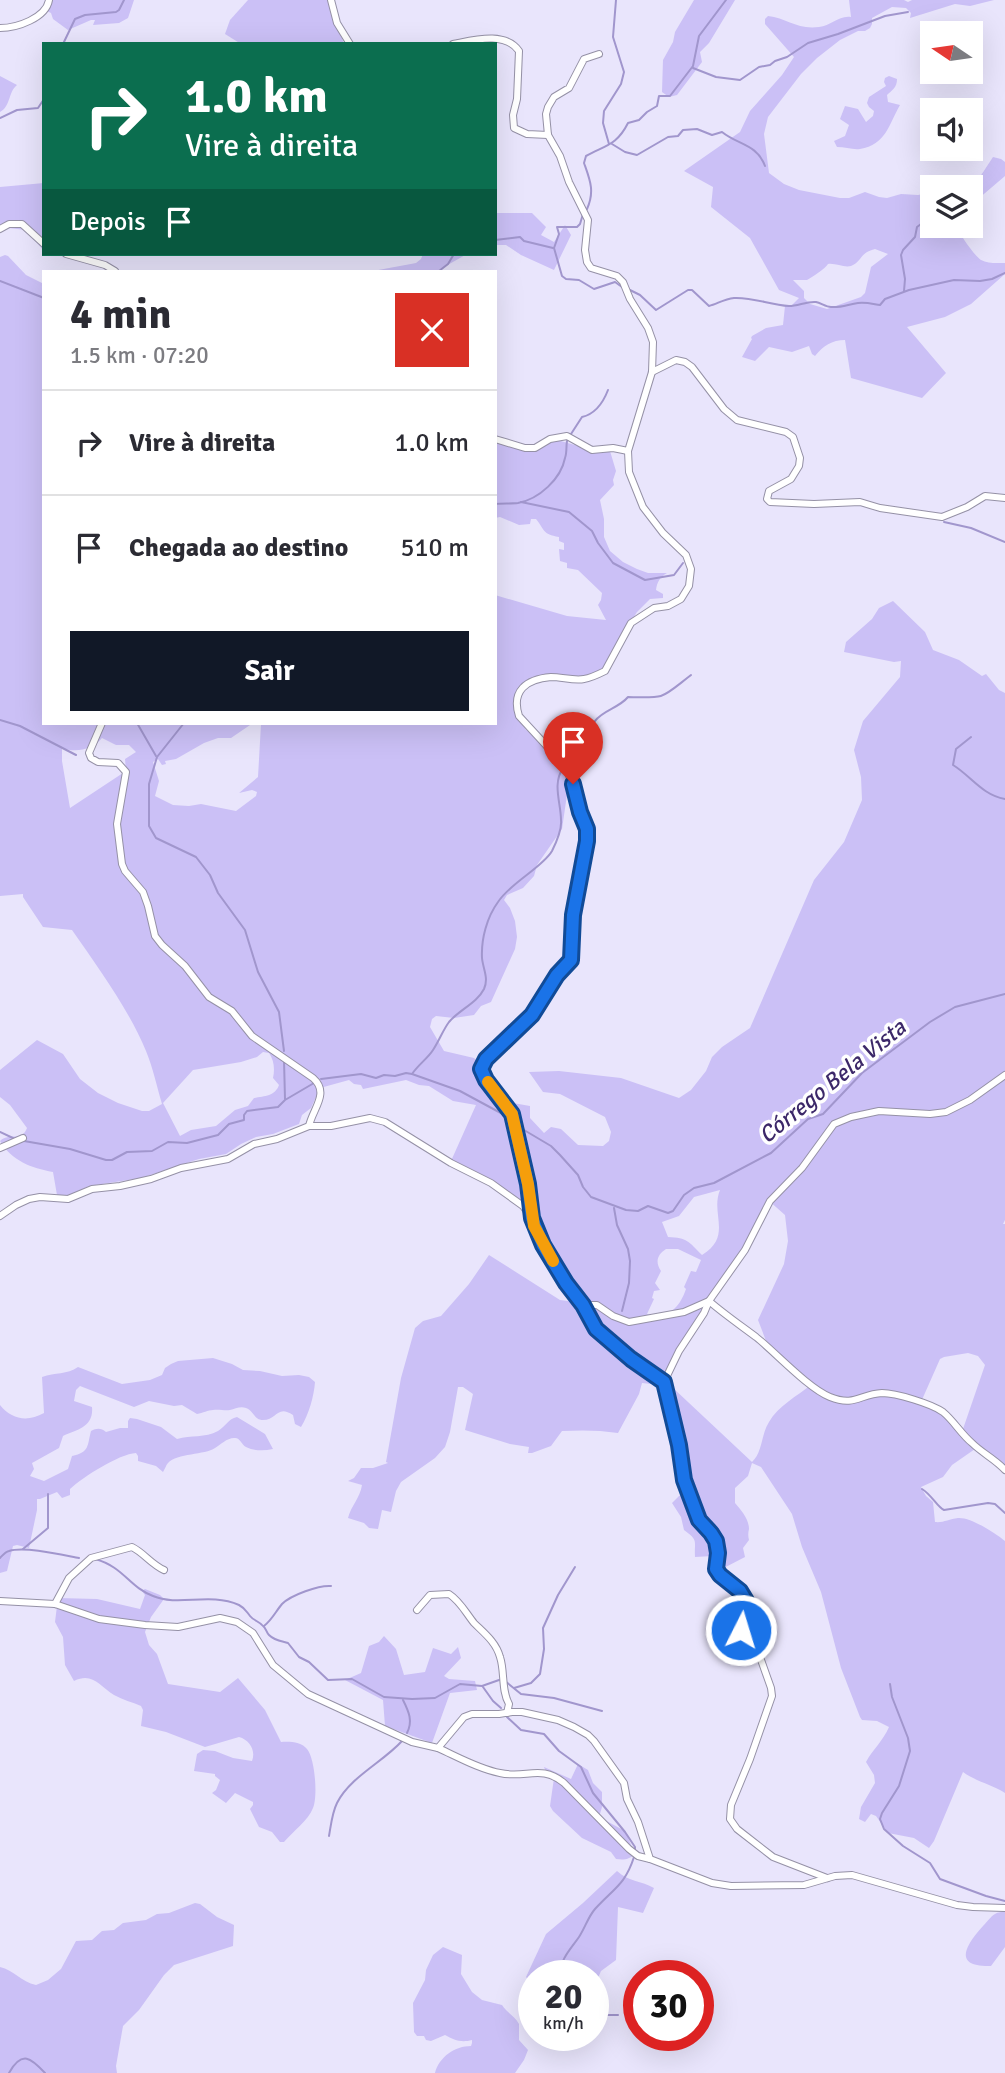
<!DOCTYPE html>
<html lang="pt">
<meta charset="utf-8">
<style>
:root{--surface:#fff;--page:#f2f2f3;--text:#2b2b33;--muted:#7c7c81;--line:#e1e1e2;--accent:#111827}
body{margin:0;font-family:Signika,sans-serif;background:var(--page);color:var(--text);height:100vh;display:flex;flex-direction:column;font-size:26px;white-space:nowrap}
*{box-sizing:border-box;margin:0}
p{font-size:23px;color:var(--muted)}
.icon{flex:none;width:38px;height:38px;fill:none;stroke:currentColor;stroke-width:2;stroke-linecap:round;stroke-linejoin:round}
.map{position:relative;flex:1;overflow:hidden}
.drawer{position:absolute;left:42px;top:270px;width:455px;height:455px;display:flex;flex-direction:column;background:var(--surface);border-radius:0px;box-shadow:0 7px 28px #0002}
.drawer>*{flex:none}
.hud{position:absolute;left:42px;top:42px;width:455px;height:214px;border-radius:0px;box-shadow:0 7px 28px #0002;background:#0b6e4f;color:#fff;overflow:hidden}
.needle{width:46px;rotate:283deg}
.buttons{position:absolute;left:920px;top:21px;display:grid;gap:14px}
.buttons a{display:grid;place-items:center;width:63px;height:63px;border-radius:0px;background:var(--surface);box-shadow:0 7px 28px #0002;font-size:35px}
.speed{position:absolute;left:518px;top:1960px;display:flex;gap:14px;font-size:35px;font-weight:700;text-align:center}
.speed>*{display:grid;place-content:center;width:91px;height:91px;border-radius:50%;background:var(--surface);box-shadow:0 7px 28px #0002;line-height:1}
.speed small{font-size:18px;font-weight:400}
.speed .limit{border:10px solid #d22;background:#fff;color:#111}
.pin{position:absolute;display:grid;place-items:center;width:60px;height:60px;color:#fff;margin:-72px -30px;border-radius:50% 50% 50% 0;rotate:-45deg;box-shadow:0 0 7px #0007}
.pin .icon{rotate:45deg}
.me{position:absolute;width:77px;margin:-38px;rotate:5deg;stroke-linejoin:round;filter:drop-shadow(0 0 5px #0008)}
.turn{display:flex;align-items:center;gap:24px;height:147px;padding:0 28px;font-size:32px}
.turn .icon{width:91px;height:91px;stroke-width:2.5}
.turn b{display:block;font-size:49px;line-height:60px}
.then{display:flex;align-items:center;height:66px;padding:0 28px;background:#0003;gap:14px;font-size:26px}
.round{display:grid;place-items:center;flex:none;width:74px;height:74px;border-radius:0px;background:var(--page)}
.head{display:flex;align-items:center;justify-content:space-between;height:119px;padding:0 28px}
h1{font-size:42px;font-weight:700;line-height:52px}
.button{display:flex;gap:14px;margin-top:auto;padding:14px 28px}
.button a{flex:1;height:80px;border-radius:0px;background:var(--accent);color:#fff;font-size:28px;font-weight:700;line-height:80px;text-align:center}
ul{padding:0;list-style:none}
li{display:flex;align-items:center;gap:21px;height:105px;padding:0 28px;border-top:2px solid var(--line)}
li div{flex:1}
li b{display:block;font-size:26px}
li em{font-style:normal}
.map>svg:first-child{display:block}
</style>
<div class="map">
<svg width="1005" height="2073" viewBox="0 0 1005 2073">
<rect width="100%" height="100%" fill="#e9e5fc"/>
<g fill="#cbc0f6" fill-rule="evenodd">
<path d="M49 0H134L128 18 119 23 93 25 95 20H91L68 30 53 19 51 13 47 11Z"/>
<path d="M248 0H328L344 44H241L225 34 230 20Z"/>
<path d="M694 0H735L709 43 700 52 702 62 677 95 669 97 662 92 663 60 673 42 675 32Z"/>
<path d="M849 0H904L908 2 912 0H994L970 6 955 4 910 18 911 13 906 8 892 7 872 18V24L870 28 865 31H858L840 40 817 58 801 74 768 117 764 134 769 173 784 184 799 190 840 198H849L865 192 879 197 887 198 901 194 918 195 933 192V226H957C959 234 974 255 981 260 988 264 998 263 1005 263V274L971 304 945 317 907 327 946 373 922 398 851 378 845 340C832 340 823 346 815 356L812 354 809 346 792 352 769 347 755 361 742 357 752 339 751 338 752 336 766 328 783 325 785 306 792 305 799 298 779 290 750 238 711 207 713 187 684 171 740 132 750 111 782 75 794 57 765 24V19L768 16C787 18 797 30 819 27 831 26 839 15 851 17ZM875 249 888 254 871 267 865 293 861 297 827 309 810 304 804 298V291L793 280H807C812 277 825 269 828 264 836 263 844 268 851 266 862 262 859 253 875 249Z"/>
<path d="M0 76 17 85C8 92 11 106 0 112Z"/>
<path d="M889 76 897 79C897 88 892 90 887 95L888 102 900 105C889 124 886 145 860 149 853 150 845 147 837 147L834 141 845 136 849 125 840 119 845 106 858 109 866 122 873 116 874 111 869 107 867 103 869 97 886 86 884 82 885 78Z"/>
<path d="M993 157 1001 159 1005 162V176L971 205V187H959L957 184 961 182 968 185 976 183Z"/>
<path d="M44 183V251L26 230 8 228 0 231V187Z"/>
<path d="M495 213H532L546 227 541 235 554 242 565 225 571 235 554 270 521 255 506 245H495Z"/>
<path d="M423 254H467L437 271H373L416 263 421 259Z"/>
<path d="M5 255 8 256 26 275 44 284V723H253L231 738H218L204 743 176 759 165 761 166 764 162 765 158 759 153 762 159 781 155 796 173 805 189 806 201 804 236 811 256 796 257 792 252 790 239 793 258 777 261 724 255 723H495V595L567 616 606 620 598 605 601 600 602 593 578 570 567 568V563L560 561 559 549 564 550V543L559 541V537C542 534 545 530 536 519H531L530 524 519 525 500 517 495 518V440L514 447 537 445 547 437 592 450 610 451 616 471 613 480 614 485 600 500 604 519V537L610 551 623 562 637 569 648 573H667C660 577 657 582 656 590L663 594V598L650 599 637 612 625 631 611 664 592 677 550 679 530 684 517 693 516 714 526 730 539 736 559 757 569 781 562 829 537 865 534 876 523 888 507 895 504 900 510 908 515 921 517 937 515 949 491 1002 481 1006 474 1015 454 1018 436 1016 432 1019 430 1027 444 1051 474 1058 481 1064 487 1081 508 1105 513 1103 530 1106V1118L544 1133 551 1127 561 1129 578 1145 603 1146 609 1141 611 1132 605 1117 560 1094 543 1092 529 1072 559 1071 621 1078 679 1098 691 1090 706 1071 712 1057 722 1047 750 1028 814 880 844 842 862 800 861 777 854 750 863 721 900 677 901 661 894 662 844 652 846 642 872 619 879 608 893 601 925 632 933 650 959 660 982 676 986 674 999 690 1005 693V1220L1003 1224H1005V1470L975 1449 952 1465 943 1477 921 1487 926 1496 933 1502 935 1522C943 1523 949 1519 958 1518 971 1517 995 1533 1005 1541V1793C991 1784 977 1782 963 1772L934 1841 929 1848 914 1838 888 1833 876 1816 871 1814 865 1822 859 1819 861 1807 875 1783 874 1775 866 1762C873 1749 883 1741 889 1727L877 1721 862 1720 860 1717 841 1668 821 1592 802 1547 792 1514 761 1467 752 1463 748 1476 735 1488V1503C741 1510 749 1519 749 1529 748 1533 748 1536 749 1540L743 1548 745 1557 716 1572 713 1556 695 1557C694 1540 699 1541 684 1530L681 1517 672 1503 679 1496 687 1492 665 1395 660 1385 642 1383 639 1394 618 1433C599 1430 581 1430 562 1431L551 1446 532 1453H528L529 1447 510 1444 465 1430 473 1394 463 1387H458L450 1432 445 1447 435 1458 401 1482 396 1491 391 1512 382 1510 378 1529 369 1528 364 1523 348 1518C351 1506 360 1498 362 1485L348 1481 354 1478 361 1468H373L388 1463 386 1462 401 1378 415 1328 423 1321 441 1316 469 1284 489 1255 560 1300 575 1302 533 1233 528 1206 451 1161 476 1105 453 1101 429 1086 419 1085 406 1080 363 1089 361 1085 354 1084 349 1080 320 1088 311 1108 302 1115 299 1124 273 1134 256 1137 241 1144 226 1154 199 1159 141 1178 89 1186 65 1197 57 1195 53 1172C31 1168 12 1161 0 1141 9 1132 22 1142 27 1128L10 1105 0 1097V1070L37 1040 63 1054 80 1079 98 1093 118 1103 142 1111H149L162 1104C157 1087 153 1068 146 1051 128 1008 99 969 72 930L43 927 23 897V894L0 896V257ZM102 738 116 745H129L136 752 125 759 126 771 70 808 62 761V748C76 753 92 750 102 738ZM263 1052 269 1053C274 1060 275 1069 273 1078L279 1085C275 1096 265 1096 254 1098L248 1106 235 1110 216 1126 191 1130 180 1136 163 1103 193 1070 241 1062 257 1057ZM720 1190C710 1214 733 1236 702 1255 688 1241 688 1238 668 1237L662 1222 679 1216 694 1197ZM768 1200 785 1215 788 1241 784 1264 758 1320 768 1346 811 1385C797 1396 778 1406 769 1422 761 1434 763 1452 752 1462L672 1387 669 1390 666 1381 716 1288 747 1244ZM666 1249H678L701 1260 696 1272 691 1271 684 1287 686 1289C679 1309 668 1319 647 1314L654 1299 652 1298 654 1291 660 1290 655 1283 661 1271C655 1262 657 1255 666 1249ZM968 1353 978 1356 985 1365 963 1429 947 1415 921 1402 940 1359 944 1357Z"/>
<path d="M213 1358 232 1364 243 1370 260 1371 282 1376 299 1375 309 1377 315 1382C314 1396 309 1414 301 1427L295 1424 293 1415C277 1404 277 1420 263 1420 254 1420 254 1411 246 1408 240 1406 235 1409 230 1410 225 1411 219 1409 213 1410 208 1410 203 1413 197 1414L182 1405 174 1406 149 1401 134 1407 80 1386 76 1390 74 1401 92 1407C94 1427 77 1430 63 1436L59 1448 32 1463 34 1469 30 1476 44 1481 68 1469 72 1456C90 1452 87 1446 91 1431 97 1428 101 1428 106 1432L120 1428H128V1421L130 1418 137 1419 161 1427 177 1439C191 1435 205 1438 218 1431 226 1426 228 1419 237 1417L265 1434 273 1449C264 1451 254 1451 246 1447 241 1444 240 1437 234 1438 227 1438 220 1445 215 1448 205 1455 177 1453 168 1463 166 1465 165 1469 163 1472L156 1466 138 1461V1456L136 1453C119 1454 83 1477 70 1489V1495L62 1498 57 1492 40 1499H37V1510L29 1548 17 1545 13 1546 7 1571 0 1573V1405C12 1420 28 1422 44 1413L42 1377C55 1372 67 1375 78 1367L122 1384 150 1380 162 1375 165 1368 171 1364 178 1361Z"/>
<path d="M145 1589 160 1595 164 1599 151 1617 145 1632 149 1645 157 1654 168 1684 220 1692 238 1678 265 1710 281 1742C289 1741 302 1742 307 1749 315 1758 318 1797 313 1808 308 1821 293 1831 284 1842H280L272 1832 259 1827 250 1809 253 1805V1802L235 1793 226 1803 212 1793 216 1790 220 1780 215 1776V1774L194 1771 197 1754 203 1750 215 1751 233 1758 252 1761C256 1751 250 1740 239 1737L205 1747 166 1732 141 1726 143 1710 141 1706C132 1702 123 1700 114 1695 99 1686 93 1672 74 1681L65 1665 63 1637 55 1622 58 1598 97 1599 140 1609 145 1595 142 1591Z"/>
<path d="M384 1636 396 1649 404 1675 425 1672 433 1648 451 1654 458 1647 461 1658 444 1676 449 1679 475 1681 477 1690 450 1693 432 1743 385 1726 383 1700 345 1680 361 1673 369 1646 379 1642Z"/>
<path d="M578 1764 588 1770 593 1783 602 1792V1807L599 1817 625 1831 635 1854C629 1860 623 1860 616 1859L611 1852 582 1838 553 1811 550 1806 554 1778 546 1772 544 1767 571 1779Z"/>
<path d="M617 1871C627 1881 642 1881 654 1888L643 1913 618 1907 616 1960 601 1971 593 1990V1976H534V1986L526 1977 546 1934 583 1903Z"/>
<path d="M195 1903 200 1904 217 1917 234 1925 233 1946 174 1965 164 1975 139 2010 123 2026 116 2066 117 2073H0V1967C14 1970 21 1982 36 1985L48 1980 61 1969 76 1941 92 1940 102 1931 114 1930 123 1923 146 1920 157 1914 169 1913Z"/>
<path d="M1005 1911V1947L991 1966C952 1967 966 1945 983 1926 986 1923 991 1916 995 1914 998 1912 1002 1912 1005 1911Z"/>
<path d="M443 1947 462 1955 461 1974 472 1992 482 2000 502 2005C507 2013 515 2016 519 2024V2040L528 2050 524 2060 515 2073H435C439 2057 455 2046 471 2046L472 2043V2040C461 2043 454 2040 445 2035L431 2041 426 2040 424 2036H417L414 2032 413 2003 425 1980 426 1970 433 1955Z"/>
</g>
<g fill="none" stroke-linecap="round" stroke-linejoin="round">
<g stroke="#a196cd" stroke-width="2">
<path d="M63 44 75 19 85 15 116 12 119 10 124 0"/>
<path d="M693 68 716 77 740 80 759 67 770 65 775 61 787 57 808 43 838 34 885 16 908 12"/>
<path d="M0 118 17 110 38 108 44 99"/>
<path d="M609 144 603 123 604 111 621 84 624 72 613 37 616 0"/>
<path d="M612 144 625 152 637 155 668 137 678 136 683 130 697 129 712 135 722 132C738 145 757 144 765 166"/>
<path d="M587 209C595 191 590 180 584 163L586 156C606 145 617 145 628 123L639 120 647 112 657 106 659 96H670L693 66 699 36 726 0"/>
<path d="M583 214 580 224 577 227H557L559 234 554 248 562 276 566 279 579 280 594 289 615 282 622 287"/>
<path d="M495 240 520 237 524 241 553 248"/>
<path d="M439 271 448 264 454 254"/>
<path d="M0 281 44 298"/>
<path d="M630 290 640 295 656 310 688 290H692L709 306C717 304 724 299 734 298 753 297 770 305 789 306 798 306 807 301 816 302 821 303 826 307 831 307 841 308 849 304 858 303 866 302 873 304 880 305L885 299 909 290 954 280 980 281 992 279 1005 273"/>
<path d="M904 291 905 279 901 255 903 250 915 237 917 227 933 215"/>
<path d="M571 434 582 417C595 414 603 403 608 390"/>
<path d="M521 502 569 512 592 531 598 543 613 563 645 580 674 575 683 563"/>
<path d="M495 504C503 503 511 504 518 503 539 499 561 479 565 458 567 453 566 447 567 441"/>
<path d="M944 522 971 528 1005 542"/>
<path d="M0 720 20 726 76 755"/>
<path d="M137 723 156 756"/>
<path d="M184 723 157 757 149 784V826L156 838 196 857 210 875 218 893 245 930 258 972 279 1012 284 1051"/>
<path d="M971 737 956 749 953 765C971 776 982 795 1005 799"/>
<path d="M570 766C586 753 586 736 595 721 603 710 619 708 628 697 667 698 660 699 691 675"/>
<path d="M284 1060 285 1099"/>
<path d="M412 1074C418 1065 428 1058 433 1050 439 1041 443 1030 449 1022 459 1010 477 1003 484 989 489 978 483 969 482 958 481 939 487 917 498 902 511 882 542 868 552 851 556 843 562 829 561 820 561 803 552 784 563 768"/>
<path d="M321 1079 361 1074 376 1078 384 1075 395 1076 406 1073 412 1074 460 1091 510 1118"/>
<path d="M516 1121 524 1130 551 1146 560 1155 578 1175 583 1187 591 1197 626 1210 638 1211 648 1206 668 1213 673 1211 684 1195 694 1188 714 1183 771 1153 808 1119 823 1114 862 1073 930 1022 955 1007 1005 994"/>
<path d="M0 1132 15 1139"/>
<path d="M24 1141 70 1149 106 1160H112L127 1152 152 1151 168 1142 187 1143 218 1135 229 1124 244 1120V1115L247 1111 278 1107 285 1100 314 1083"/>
<path d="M614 1208 617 1225 628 1249 630 1261 629 1283 622 1311"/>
<path d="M922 1489C932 1495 937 1507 944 1510L988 1503 995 1504 1005 1513"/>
<path d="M23 1549 48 1528V1494"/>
<path d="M0 1558C3 1555 5 1552 9 1551 25 1546 63 1555 79 1558"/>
<path d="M95 1559C124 1567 129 1587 153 1596 179 1607 209 1592 239 1605 245 1608 246 1611 250 1616 254 1621 259 1621 263 1626 266 1628 266 1632 269 1635 275 1641 281 1641 288 1643L299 1657 309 1662 328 1680 352 1679 384 1697 412 1699 435 1698 460 1684 482 1686 499 1680"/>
<path d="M264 1626C272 1620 276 1611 282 1604 291 1595 319 1585 331 1586"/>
<path d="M505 1681 521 1694 554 1698 602 1711"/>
<path d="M890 1684 892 1697 908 1738 910 1751 899 1786 882 1813 880 1819 884 1829 903 1846 930 1863 940 1879 986 1896 1005 1901"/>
<path d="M483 1687 493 1701 501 1708"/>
<path d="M514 1688 531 1683 540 1674 544 1649 543 1628 558 1595 575 1567"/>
<path d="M403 1700C409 1712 413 1721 407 1733"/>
<path d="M507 1717 521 1730 544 1734 559 1751 581 1767 593 1793 625 1832 635 1847V1851"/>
<path d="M329 1836C331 1825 332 1813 337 1803 350 1777 383 1762 402 1741"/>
<path d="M560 1976C560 1959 570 1950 579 1937 585 1928 588 1917 595 1909 614 1888 625 1885 634 1857"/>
<path d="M593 2015H618"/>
<path d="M9 2073C22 2050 31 2058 45 2073"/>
</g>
<defs>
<g id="minor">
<path d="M331 0 337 23 350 44"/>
<path d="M0 28C17 28 46 18 49 0"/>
<path d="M453 44C474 40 505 31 519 51L517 99 513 115 514 128 527 134 548 135"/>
<path d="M599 54 584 59 569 88 554 97 548 107 546 114 548 135 560 156 569 182 588 220 585 250 587 262 591 268 617 276 623 282 630 299 648 328 653 342 652 372 628 451 629 472 643 507 663 533 686 555 691 569 689 586 681 599 668 606 654 608 631 623 605 671C599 674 591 678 584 679 574 681 562 677 551 677 526 679 511 691 519 716L566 767 587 829V841L573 915 571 959 557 975 532 1015 486 1059 482 1064V1072L512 1114 528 1184 532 1218 537 1234 566 1283 583 1305 596 1329 607 1340 664 1382 679 1445 684 1480 699 1520 711 1533 716 1541 717 1551 716 1568 720 1575 740 1591 746 1601 741 1630 760 1657 771 1688 772 1696 750 1759 731 1805 730 1819 737 1829 773 1857 827 1878"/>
<path d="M0 229 9 224H22L44 244"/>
<path d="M66 254 105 265 115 271"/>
<path d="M652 372 676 360 685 362 692 367 724 409 737 420 786 432 793 437 800 458 799 466 791 479 769 491 767 499 770 502 814 504 860 502 880 508 942 517 967 507 985 496 1005 498"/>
<path d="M495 439 525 448H535L550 439 567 436 592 450 613 448 628 451"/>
<path d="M102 723 89 753 91 758 98 762 118 763 126 772 117 824 122 864 125 871 143 892 148 906 155 936 162 945 185 966 209 997 232 1011 252 1036 313 1078C330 1093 313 1108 309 1126"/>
<path d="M0 1148 23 1138"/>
<path d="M0 1216 16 1205 29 1199 40 1197 68 1199 92 1189 120 1186 151 1179 181 1168 228 1159 254 1144 277 1139 309 1126H331L370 1118 385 1122 451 1163 491 1183 523 1206 530 1216"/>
<path d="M583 1305H597L613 1316 629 1322 684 1312 709 1301C724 1314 740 1325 756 1337 776 1353 808 1388 830 1397 855 1407 860 1394 882 1393 896 1393 932 1404 943 1412 954 1421 961 1434 972 1443 982 1453 995 1459 1005 1470"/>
<path d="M664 1382 679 1351 704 1313 709 1301 745 1250 770 1201 802 1168 834 1124 851 1117 879 1111 930 1114 946 1112 970 1100 1005 1075"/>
<path d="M0 1601 55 1604 99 1619 145 1625 178 1627 220 1618 237 1622 253 1633 273 1665 308 1694 412 1742 438 1748 464 1717 472 1714H499L512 1712H522L558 1720 574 1727 588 1735 594 1741 624 1783 627 1799 638 1822 650 1859 712 1883 731 1886 804 1885 835 1876 852 1875 957 1905 973 1907 1005 1908"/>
<path d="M55 1604 69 1578 91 1558 132 1547C144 1553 151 1564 164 1570"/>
<path d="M417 1610 430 1595 449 1594C460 1601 466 1613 474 1623 484 1633 496 1642 500 1657 505 1672 501 1690 509 1704L507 1713"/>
<path d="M438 1748C458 1757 479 1769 500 1773 526 1779 541 1764 564 1783L629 1849 638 1856 650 1859"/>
</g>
</defs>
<use href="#minor" stroke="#9591a6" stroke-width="8"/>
<use href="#minor" stroke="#fff" stroke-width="6"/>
</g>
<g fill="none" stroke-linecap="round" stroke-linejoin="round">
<defs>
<path id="route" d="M573 784 580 812 587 829V841L573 915 571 960 557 975 532 1015 486 1059 481 1069 486 1080 512 1114 528 1184 532 1218 543 1245 566 1283 583 1305 596 1329 631 1359 664 1382 679 1445 684 1480 699 1520 711 1533 716 1541 718 1553 716 1569 720 1575 740 1591 746 1601 741 1630"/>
</defs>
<use href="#route" stroke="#114b97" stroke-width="18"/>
<use href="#route" stroke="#1a73e8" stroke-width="12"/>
<path stroke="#f59e0b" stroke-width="12" d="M488 1082 512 1114 528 1184 534 1226 553 1261"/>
</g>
<g text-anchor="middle" stroke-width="7" stroke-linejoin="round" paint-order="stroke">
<g font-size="23" font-style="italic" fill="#3c2869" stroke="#fff">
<text transform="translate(832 1081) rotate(-39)" y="8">Córrego Bela Vista</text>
</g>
</g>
</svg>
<div class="buttons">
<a><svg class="needle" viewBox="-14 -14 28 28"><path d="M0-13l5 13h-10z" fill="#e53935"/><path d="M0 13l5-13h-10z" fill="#7c7c81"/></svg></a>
<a><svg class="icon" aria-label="sound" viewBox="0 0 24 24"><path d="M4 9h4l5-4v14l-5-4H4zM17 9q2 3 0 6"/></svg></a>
<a><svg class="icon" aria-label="layers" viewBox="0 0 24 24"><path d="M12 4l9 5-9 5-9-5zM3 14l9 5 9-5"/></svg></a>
</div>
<div class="speed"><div>20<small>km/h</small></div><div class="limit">30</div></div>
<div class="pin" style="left:573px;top:784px;background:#d93025"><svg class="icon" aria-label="arrive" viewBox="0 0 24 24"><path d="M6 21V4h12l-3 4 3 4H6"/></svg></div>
<svg class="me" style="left:741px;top:1630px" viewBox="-20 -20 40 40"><circle r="17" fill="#1a73e8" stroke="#fff" stroke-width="3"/><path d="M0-11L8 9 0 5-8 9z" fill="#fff"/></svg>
<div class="hud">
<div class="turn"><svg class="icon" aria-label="right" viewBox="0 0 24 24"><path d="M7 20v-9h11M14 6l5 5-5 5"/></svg><div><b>1.0 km</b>Vire à direita</div></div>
<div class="then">Depois<svg class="icon" aria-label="arrive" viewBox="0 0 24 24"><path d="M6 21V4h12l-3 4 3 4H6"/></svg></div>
</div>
<section class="drawer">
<div class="head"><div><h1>4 min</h1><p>1.5 km · 07:20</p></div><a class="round" style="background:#d93025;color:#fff"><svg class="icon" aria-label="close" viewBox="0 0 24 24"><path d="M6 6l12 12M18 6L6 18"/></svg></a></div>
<ul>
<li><svg class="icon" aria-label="right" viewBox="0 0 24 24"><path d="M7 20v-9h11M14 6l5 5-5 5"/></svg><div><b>Vire à direita</b></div><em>1.0 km</em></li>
<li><svg class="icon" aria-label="arrive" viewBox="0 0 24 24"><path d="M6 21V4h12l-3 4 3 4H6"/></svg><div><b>Chegada ao destino</b></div><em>510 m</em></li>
</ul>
<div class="button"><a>Sair</a></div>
</section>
</div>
